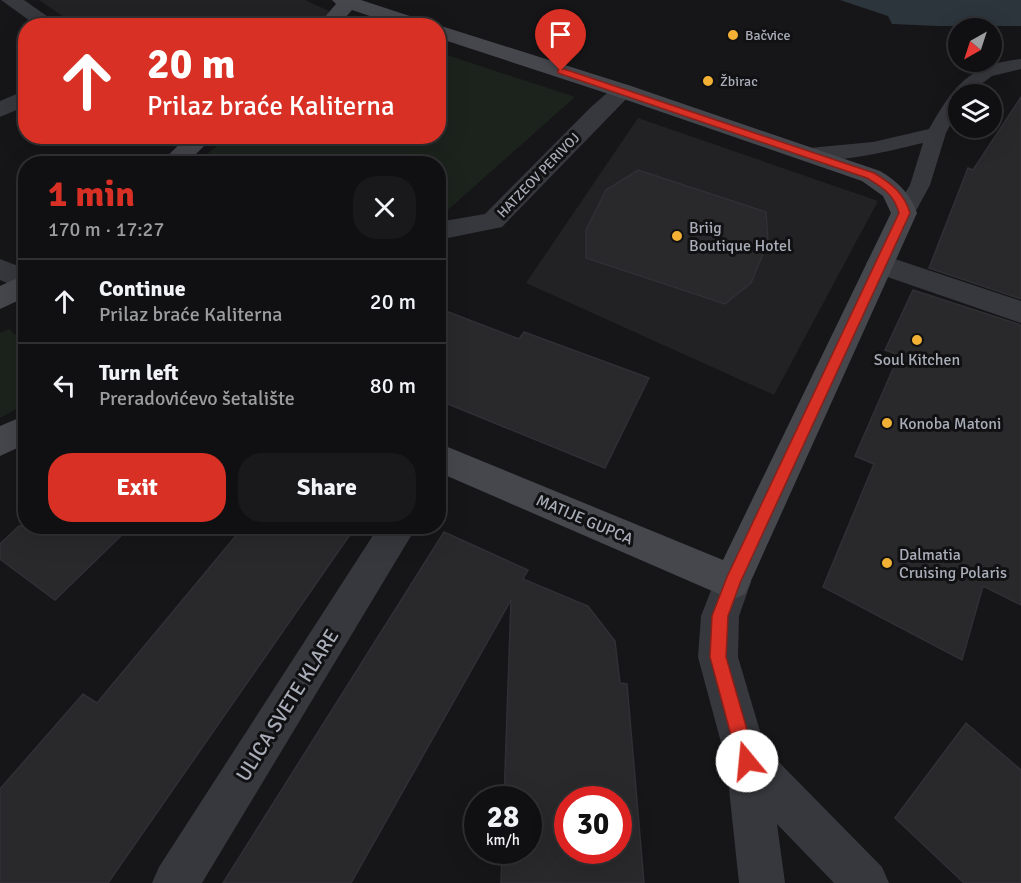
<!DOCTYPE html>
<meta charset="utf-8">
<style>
:root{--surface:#101012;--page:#19191b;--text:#f1f3f6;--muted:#9c9d9f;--line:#303032;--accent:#d93025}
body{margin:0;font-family:Signika,sans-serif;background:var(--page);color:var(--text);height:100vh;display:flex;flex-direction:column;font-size:22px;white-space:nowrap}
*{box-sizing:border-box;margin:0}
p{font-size:20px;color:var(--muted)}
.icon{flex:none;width:33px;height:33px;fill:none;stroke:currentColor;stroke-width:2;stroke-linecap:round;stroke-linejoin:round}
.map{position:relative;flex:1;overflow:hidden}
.side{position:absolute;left:18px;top:156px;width:428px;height:378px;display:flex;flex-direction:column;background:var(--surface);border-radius:24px;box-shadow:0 6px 24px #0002,0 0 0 2px var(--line)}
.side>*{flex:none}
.guide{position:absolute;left:18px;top:18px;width:428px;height:126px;border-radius:24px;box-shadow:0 6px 24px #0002,0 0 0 2px var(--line);background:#d93025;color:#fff;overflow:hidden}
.needle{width:39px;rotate:219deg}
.fabs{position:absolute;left:948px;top:18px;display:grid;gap:12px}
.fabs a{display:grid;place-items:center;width:54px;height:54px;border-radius:50%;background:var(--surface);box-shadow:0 6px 24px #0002,0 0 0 2px var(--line);font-size:30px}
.speed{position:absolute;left:464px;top:786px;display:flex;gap:12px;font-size:30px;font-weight:700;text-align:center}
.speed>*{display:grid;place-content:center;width:78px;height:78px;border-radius:50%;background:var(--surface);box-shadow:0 6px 24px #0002,0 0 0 2px var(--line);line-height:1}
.speed small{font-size:15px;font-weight:400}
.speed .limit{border:9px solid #d22;background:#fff;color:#111}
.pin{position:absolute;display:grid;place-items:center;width:51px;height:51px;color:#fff;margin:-62px -26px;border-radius:50% 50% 50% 0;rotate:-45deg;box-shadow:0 0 6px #0007}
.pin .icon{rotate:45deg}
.me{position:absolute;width:66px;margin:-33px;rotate:343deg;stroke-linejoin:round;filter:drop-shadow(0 0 4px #0008)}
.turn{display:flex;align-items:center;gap:21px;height:126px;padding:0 30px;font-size:27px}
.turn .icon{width:78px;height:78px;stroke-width:2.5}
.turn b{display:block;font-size:42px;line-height:51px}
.round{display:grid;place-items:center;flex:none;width:63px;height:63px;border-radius:24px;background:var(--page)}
.headline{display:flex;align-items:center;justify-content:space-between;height:102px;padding:0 30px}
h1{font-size:36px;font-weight:700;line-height:45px;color:var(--accent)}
.primary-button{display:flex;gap:12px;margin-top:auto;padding:12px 30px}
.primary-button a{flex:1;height:69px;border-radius:24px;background:var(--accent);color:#fff;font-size:24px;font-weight:700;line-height:69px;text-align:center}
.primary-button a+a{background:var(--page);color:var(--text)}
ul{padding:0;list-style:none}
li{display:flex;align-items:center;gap:18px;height:84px;padding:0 30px;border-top:2px solid var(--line)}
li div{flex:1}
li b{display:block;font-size:22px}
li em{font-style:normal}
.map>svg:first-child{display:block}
</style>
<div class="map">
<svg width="1021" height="883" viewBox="0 0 1021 883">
<rect width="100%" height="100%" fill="#161618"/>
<g fill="#222225">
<path d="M39 0H305L331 12 315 25 77 26Z"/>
<path d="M638 118 878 201 774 395 526 283Z"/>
</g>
<g fill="#1c231d">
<path d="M438 52 575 97 449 209 438 206V164L196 163 228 137 438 136Z"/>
<path d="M9 329 25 343V404L0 418V333Z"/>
</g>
<path fill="#2c353c" d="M840 0H1021V26H938L892 24 888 16Z"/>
<g fill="#29292c" stroke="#303034" stroke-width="1.5" fill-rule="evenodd">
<path d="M1021 97V299L929 268 968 168 973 170Z"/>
<path d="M638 170 766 212 768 242 751 283 725 304 586 258V230L606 190Z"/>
<path d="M913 290 1021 325V605L983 586 962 660 823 587 874 464 855 456 899 355 885 350Z"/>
<path d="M438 308 519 339 524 332 649 378 605 468 438 400Z"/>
<path d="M19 526H131L55 600 0 559V544Z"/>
<path d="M244 526H356L108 883H0V789L83 694 97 703Z"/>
<path d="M444 532 528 570 523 579 588 606 615 641 620 683 627 684 644 883H501L502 850H528V800H504L511 600 351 883H223ZM567 800H618V850H567Z"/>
<path d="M966 723 1021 770V883H964L895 818Z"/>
</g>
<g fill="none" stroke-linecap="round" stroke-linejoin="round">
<path fill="#37383d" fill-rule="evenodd" d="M1021 59V69L992 76 968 94H958V110L946 133 930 185 912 218 904 220 896 218 893 213 910 185 923 143C893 150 832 166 802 158L799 154 802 150 809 148 873 142 929 129C954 86 968 65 1021 59Z"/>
<g fill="#37383d" fill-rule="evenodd">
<path d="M1 0H24L61 26H37Z"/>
<path d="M623 84 631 86 634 91 502 227 438 240V222L485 214 590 108 615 86Z"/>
<path d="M26 90V106L0 117V101Z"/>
<path d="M880 254 1021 301V323L870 271 866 264 870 257Z"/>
<path d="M0 259 26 269V291L0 280Z"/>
<path d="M379 526H417L202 883H152L159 867Z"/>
<path d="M732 564 745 570 751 582 739 616 738 657 765 748 882 867 889 883H834L777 824 785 883H739L726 761 698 657 701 616 719 570Z"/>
</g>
<g fill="#45474d" fill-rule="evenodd">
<path d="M332 0H361L428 22 431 26H399L352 10 338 26H317L336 4Z"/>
<path d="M438 25 631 86 880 171C897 181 910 193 917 213L745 594 732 600 719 594 438 472V443L723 560 891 213 883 196 862 181 615 96 438 38V26H436Z"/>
<path d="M188 136H214L186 164H159Z"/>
<path d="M26 274V297L0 309V286Z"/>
<path d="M26 415V444L0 456V426Z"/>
</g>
</g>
<path fill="#d93025" stroke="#8d1f18" stroke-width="1.5" d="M558 69H564L874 173C892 184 904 193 910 213L740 583 728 616 726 657 756 761 753 767 747 770 740 767 738 761 710 657 712 616 727 577 899 213C894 194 883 188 867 178L558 73Z"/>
<g fill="#f2b134" stroke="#111113" stroke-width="2">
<circle cx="733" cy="35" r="6"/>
<circle cx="708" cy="81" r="6"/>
<circle cx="677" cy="236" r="6"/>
<circle cx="917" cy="340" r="6"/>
<circle cx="887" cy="423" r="6"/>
<circle cx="887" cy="563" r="6"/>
</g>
<g text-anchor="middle" stroke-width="6" stroke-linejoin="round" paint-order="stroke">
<g font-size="14" fill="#a8adb8" stroke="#111113" text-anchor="start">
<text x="745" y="40">Bačvice</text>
<text x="720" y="86">Žbirac</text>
</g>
<g font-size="14" fill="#a8adb8" stroke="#111113">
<text transform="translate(538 175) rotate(-46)" y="5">HATZEOV PERIVOJ</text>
</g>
<g font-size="16" fill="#a8adb8" stroke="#111113" text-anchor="start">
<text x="689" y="233">Briig<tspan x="689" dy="18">Boutique Hotel</tspan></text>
<text x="917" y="365" text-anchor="middle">Soul Kitchen</text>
<text x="899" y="429">Konoba Matoni</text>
<text x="899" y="560">Dalmatia<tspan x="899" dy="18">Cruising Polaris</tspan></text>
</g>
<g font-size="16" fill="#a8adb8" stroke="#111113">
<text transform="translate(585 519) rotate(23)" y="6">MATIJE GUPCA</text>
</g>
<g font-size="20" fill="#a8adb8" stroke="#111113">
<text transform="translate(287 705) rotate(-58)" y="7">ULICA SVETE KLARE</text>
</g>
</g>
</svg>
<div class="fabs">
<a><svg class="needle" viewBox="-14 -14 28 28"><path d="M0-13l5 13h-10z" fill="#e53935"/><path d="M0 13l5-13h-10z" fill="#9c9d9f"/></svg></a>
<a><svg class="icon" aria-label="layers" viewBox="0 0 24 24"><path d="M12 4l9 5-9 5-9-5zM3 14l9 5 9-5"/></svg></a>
</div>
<div class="speed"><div>28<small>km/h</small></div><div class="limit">30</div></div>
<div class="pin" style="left:561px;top:71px;background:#d93025"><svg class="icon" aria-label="arrive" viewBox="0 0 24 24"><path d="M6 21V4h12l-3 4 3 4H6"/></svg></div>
<svg class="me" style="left:747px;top:761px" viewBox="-20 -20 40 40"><circle r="19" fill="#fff"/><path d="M0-13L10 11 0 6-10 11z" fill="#d93025"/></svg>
<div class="guide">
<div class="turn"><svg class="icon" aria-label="ahead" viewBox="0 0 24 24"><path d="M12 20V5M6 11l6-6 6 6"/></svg><div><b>20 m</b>Prilaz braće Kaliterna</div></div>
</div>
<section class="side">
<div class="headline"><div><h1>1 min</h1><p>170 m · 17:27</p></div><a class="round"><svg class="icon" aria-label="close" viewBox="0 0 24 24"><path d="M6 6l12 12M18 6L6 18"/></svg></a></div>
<ul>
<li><svg class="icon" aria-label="ahead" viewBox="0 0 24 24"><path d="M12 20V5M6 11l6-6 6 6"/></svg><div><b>Continue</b><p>Prilaz braće Kaliterna</p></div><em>20 m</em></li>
<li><svg class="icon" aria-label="left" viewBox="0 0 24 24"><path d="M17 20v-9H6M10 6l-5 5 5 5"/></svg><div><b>Turn left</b><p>Preradovićevo šetalište</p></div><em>80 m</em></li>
</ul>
<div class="primary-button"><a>Exit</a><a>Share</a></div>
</section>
</div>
